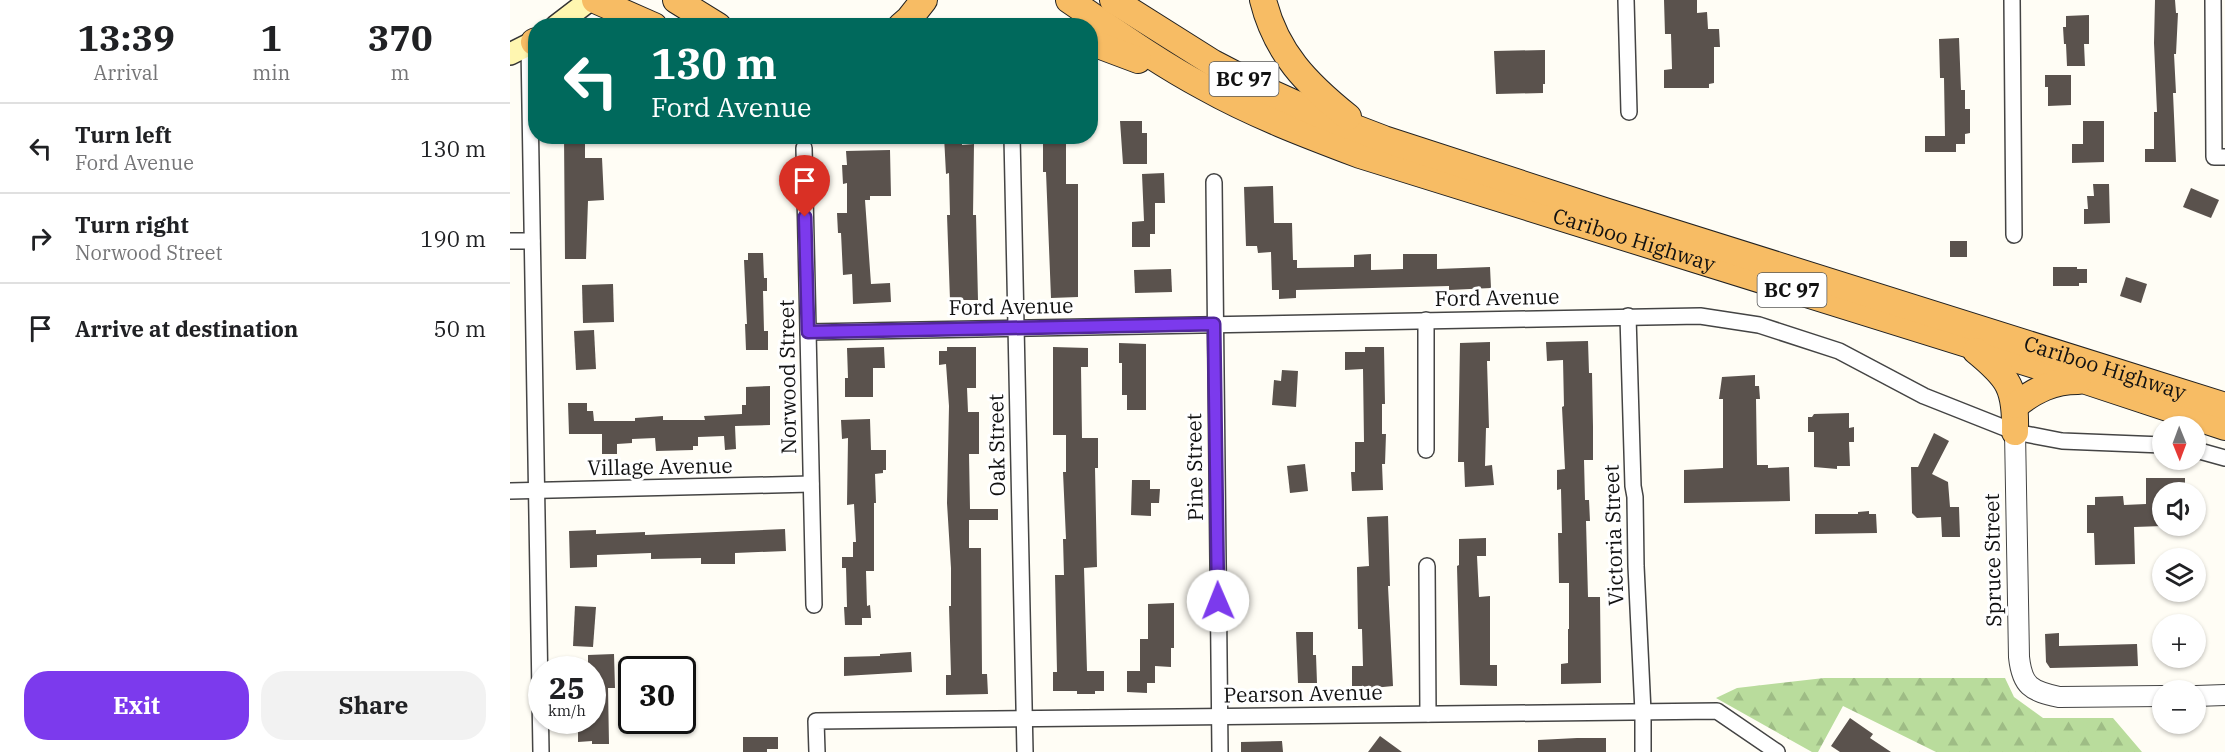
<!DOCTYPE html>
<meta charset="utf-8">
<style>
:root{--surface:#fff;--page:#f2f2f2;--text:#202124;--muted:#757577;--line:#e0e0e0;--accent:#7c3aed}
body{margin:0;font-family:"IBM Plex Serif",serif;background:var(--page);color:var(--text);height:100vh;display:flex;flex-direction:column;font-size:22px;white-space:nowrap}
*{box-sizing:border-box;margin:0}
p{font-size:20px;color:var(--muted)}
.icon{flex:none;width:33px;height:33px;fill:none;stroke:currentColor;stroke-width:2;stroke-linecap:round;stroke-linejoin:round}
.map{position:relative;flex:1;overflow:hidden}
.sheet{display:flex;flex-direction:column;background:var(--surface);width:510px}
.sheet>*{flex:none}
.banner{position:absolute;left:18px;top:18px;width:570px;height:126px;border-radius:24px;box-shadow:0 2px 4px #0004;background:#00695c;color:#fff;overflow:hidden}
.needle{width:39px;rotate:179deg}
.tools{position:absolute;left:1642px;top:416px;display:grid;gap:12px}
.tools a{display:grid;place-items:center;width:54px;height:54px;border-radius:50%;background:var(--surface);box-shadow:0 2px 4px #0004;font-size:30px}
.speed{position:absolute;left:18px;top:656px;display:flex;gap:12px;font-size:30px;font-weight:700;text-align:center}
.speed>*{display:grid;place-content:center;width:78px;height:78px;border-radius:50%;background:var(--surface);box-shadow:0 2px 4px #0004;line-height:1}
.speed small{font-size:15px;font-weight:400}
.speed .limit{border:3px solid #111;border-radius:9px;background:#fff;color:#111}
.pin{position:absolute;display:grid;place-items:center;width:51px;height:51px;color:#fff;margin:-62px -26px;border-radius:50% 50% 50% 0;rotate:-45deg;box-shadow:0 0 6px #0007}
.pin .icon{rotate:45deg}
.me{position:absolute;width:66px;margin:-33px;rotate:359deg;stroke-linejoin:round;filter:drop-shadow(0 0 4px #0008)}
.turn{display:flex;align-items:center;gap:21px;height:126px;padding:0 24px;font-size:27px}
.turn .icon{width:78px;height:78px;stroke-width:2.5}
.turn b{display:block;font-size:42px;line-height:51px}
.eta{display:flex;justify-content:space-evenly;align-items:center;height:102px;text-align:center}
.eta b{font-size:36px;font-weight:800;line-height:42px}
.button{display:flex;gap:12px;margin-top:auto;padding:12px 24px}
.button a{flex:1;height:69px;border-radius:24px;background:var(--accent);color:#fff;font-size:24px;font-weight:800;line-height:69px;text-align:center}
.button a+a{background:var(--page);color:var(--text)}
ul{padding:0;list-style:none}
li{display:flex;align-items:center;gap:18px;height:90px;padding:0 24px;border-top:2px solid var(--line)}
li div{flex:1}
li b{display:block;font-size:22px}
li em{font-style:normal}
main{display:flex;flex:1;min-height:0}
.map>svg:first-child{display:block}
</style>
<main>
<section class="sheet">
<div class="eta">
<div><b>13:39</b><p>Arrival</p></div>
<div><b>1</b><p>min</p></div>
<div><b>370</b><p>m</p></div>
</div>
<ul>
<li><svg class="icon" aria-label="left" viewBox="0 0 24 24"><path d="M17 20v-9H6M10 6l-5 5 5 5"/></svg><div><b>Turn left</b><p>Ford Avenue</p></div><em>130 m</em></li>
<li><svg class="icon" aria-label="right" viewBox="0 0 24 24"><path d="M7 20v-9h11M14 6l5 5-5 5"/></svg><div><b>Turn right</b><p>Norwood Street</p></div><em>190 m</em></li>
<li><svg class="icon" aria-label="arrive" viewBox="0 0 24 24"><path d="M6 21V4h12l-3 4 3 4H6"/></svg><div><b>Arrive at destination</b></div><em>50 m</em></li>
</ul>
<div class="button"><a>Exit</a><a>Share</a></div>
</section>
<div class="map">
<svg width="1715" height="752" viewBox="0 0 1715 752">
<defs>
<pattern id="forest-firs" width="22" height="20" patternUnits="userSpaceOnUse" patternTransform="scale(1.5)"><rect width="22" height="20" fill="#b9dc9c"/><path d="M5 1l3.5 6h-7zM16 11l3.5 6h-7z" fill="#9ebc85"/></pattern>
</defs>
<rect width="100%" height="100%" fill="#fffdf5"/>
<path fill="url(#forest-firs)" d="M1314 678H1495L1504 697 1533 718H1603L1632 752H1426L1333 706 1308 752H1302L1206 698 1227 688Z"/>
<g fill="#5a524d">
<path d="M1154 0H1187V13L1197 12 1198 29H1209L1210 47H1204V83L1199 84V88H1154V70L1162 69 1161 34H1155Z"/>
<path d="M1645 0H1665L1666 13H1668L1666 54H1664L1666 93H1663L1666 162H1635V149H1644V112H1647L1644 43Z"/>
<path d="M1579 15V44H1574L1575 66H1557L1556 44H1554L1553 27H1556V16Z"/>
<path d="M1449 38 1451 90H1455V109H1460V133L1455 134V144H1446V152H1415V136H1435L1434 78H1430L1429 39Z"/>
<path d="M1035 50V84H1033V93L986 94 984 51Z"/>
<path d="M1535 75H1561V105L1538 106V87H1535Z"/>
<path d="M610 121H632V133H637V164H613Z"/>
<path d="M1573 121H1594V162L1562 163V144H1573Z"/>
<path d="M54 136H75V158H92L94 200 78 201 76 259H55Z"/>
<path d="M434 136H452V145L464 144 463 215H466L468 300H440L437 215H440L439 173 436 174Z"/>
<path d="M533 144H556V184H568V297L541 298 536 172H533Z"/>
<path d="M380 150 381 196H360V200H355L361 284 380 283 381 302 343 304 342 274 333 275 331 233H328L327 213H337V183L333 184 332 165H337L336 151Z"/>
<path d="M654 173 655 203H645V234H640V247H622V222L634 221 632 174Z"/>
<path d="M1583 184H1599L1600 223 1574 224V209H1578L1577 196H1584Z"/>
<path d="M763 186 764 223H782L783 260H787V268L844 267V255L861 254V270L893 269V254H927V269L980 267 981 288 939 290V286L786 290V298L769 299V290H762L761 252 748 253 747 246H736L734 187Z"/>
<path d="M1681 188 1709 200 1701 218 1673 207Z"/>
<rect x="1440" y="241" width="17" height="16"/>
<path d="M238 253H253L254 278H257V291H253L254 331H258V350H236L235 324H237L234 260H238Z"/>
<path d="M1543 267H1567V269H1577V283H1569V286H1543Z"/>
<path d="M661 269 662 292 625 293 624 270Z"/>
<path d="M1616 277 1637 284 1631 303 1610 296Z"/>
<path d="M103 284 104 322 73 323 72 285Z"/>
<path d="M84 330 86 369 66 370 64 331Z"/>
<path d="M1078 341 1079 373H1082L1083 427V460H1074L1075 500H1079L1080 521H1076L1078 597H1090L1091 683 1051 684V664L1058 663V629H1059V583H1049L1048 533H1052L1051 489 1047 490V470L1055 469 1052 407 1054 406 1053 360 1037 361 1036 342Z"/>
<path d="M980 342V361H977L979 428H976L975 466 982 465 984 485 955 487 954 462H948L950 343Z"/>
<path d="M609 343 636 344V410H617V395H612V363H609Z"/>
<path d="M374 347 375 368H363V397H335V378H338L337 348Z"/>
<path d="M437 347H466V388H457L458 412H469V454H459L460 509H488V520H459V548H471L472 674H477L478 694 436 695V675H441L439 606H441V568L437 503 439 406 436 364 429 365V351H437Z"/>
<path d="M543 347 578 348V367H571L572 438H588V468H585L587 567 574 568 577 671H594V691H585V694H567V691H543V672H547L545 575H554L553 539H556L553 472H556V435H543Z"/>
<path d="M855 347H874L875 404H872V434H876L875 464H872L873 490 842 491 841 472H845V442H854L853 369 835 370V352H855Z"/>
<path d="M772 370 788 371 786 407 762 405 764 380 771 381Z"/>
<path d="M1245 375V386H1249L1250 399H1246L1247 465H1258V468L1279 467 1280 501 1174 503V470L1213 468V399H1209L1212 377Z"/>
<path d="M260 386V425L225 426 226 449 215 450 214 436 188 437V446H183V450L146 451 145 438 122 439V443L107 444V454H92V434H59L58 403H77V411H83L84 421H125V418L153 416V420H195L194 416 232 414V405H236V387Z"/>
<path d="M1339 413V428L1344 427V442H1339L1340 466H1327V469L1304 467V432H1298V417H1302L1304 414Z"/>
<path d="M360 419 361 450H376V470H373V473L365 474 366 503H364V571H356L357 606 360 605 361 618H352V625H335L334 607H337L336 568H332V557H343V542H346L344 504 337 505 338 438 332 439 331 420Z"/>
<path d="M1424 433 1439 441 1422 474 1438 482 1440 507H1449L1450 537H1432L1431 517 1407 518 1402 513 1401 467H1408Z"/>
<path d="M795 464 798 491 780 493 777 466Z"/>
<path d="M1636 478H1675V492H1653V526L1624 527 1625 564 1585 565 1584 533H1577V505H1585V497L1613 496 1614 505 1636 504Z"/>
<path d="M622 480H640V489H650L649 503H641V516L621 515Z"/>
<path d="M1359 511V514H1366L1367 533 1305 534V514H1348V512Z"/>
<path d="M878 516 880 586H878L883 686 853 689V686H842V666H853L852 629H848L847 567 859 566 857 517Z"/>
<path d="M275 529 276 551 225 553V564H191V558L141 559V553L87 555V567L60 568 59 531 86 530V534L135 532V535Z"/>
<path d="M976 538V556H967L969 597 980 596V665H987V686L950 685 947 566 949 565V539Z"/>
<path d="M664 603V648H661V667L645 666V683H637V693L617 692V671H630V639H638V604Z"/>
<path d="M65 606 86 607 83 647 63 646Z"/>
<path d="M786 632H803V655H806L807 683H788Z"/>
<path d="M1549 633V646L1627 644 1628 666 1540 668 1536 662 1535 634Z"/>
<path d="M401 652 402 672 334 676V657L370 656V654Z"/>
<path d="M104 654 105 688H98L99 744H82V741L68 742V720H82V669H78V655Z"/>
<path d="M1340 718 1363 734 1360 738 1381 752H1330L1321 746Z"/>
<path d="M870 736 892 752H858Z"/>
<path d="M233 737H268V749H257V752H233Z"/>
<path d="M1067 738H1096V752H1028V740Z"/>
<path d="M772 741 773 752H731V742Z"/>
</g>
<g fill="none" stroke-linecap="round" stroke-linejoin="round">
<defs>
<g id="minor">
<path d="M1116 0 1119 112"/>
<path d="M1502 0 1504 235"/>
<path d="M1703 0 1704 157H1715"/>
<path d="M19 46 31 752"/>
<path d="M502 136 515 752"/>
<path d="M294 148 304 605"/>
<path d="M704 182 710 752"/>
<path d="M0 241H22"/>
<path d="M1118 316 1123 486 1125 497 1126 566 1133 712V752"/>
<path d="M298 332 1190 316 1249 325 1329 351 1414 396 1505 432 1552 441 1653 445"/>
<path d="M916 450V320"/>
<path d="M1686 450 1715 458"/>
<path d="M0 491 301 484"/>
<path d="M917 566 918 714"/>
<path d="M307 752 306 721 1207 711 1267 752"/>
</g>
<g id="tertiary">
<path d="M1505 432 1509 657C1512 686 1521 691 1549 697L1653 696"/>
<path d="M1686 696 1715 695"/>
</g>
<g id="secondary">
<path d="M46 26 80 0"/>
<path d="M0 54 26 41"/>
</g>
<g id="trunk">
<path d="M85 0 144 26"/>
<path d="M166 0 208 26"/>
<path id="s1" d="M559 0C603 30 647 62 694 87 744 115 797 135 850 155L1576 381 1715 427"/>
<path id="s2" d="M603 0 703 63 755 90 806 113 874 139 1095 211 1715 406"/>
<path d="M753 0C766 53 797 84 838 117"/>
<path d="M391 26 399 19 414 0"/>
<path d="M24 42 26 41"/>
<path d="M580 42 628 60"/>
<path d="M1466 351C1499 378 1506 388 1505 432"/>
<path d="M1506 405C1525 390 1543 381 1568 381"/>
</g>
</defs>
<use href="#minor" stroke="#444" stroke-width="18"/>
<use href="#tertiary" stroke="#444" stroke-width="22"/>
<use href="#secondary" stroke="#333" stroke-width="24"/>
<use href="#trunk" stroke="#222" stroke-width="28"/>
<use href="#minor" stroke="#fff" stroke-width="15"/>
<use href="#tertiary" stroke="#fff" stroke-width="20"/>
<use href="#secondary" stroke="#fff6b0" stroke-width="21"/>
<use href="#trunk" stroke="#f7bc64" stroke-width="26"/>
</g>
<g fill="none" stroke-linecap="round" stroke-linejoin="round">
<defs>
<path id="route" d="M295 217 298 332 704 324 708 601"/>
</defs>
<use href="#route" stroke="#51269a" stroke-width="15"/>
<use href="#route" stroke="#7c3aed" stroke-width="10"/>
</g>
<g text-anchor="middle" stroke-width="6" stroke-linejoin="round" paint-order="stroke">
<g fill="#fff" stroke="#585858" stroke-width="1.5">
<rect x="699.5" y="62" width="69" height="34" rx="4.5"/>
<rect x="1247.5" y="273" width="69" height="34" rx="4.5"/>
</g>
<g font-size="20" font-weight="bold" fill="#111">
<text x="734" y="86">BC 97</text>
<text x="1282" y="297">BC 97</text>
</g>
<g font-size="21" fill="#111" stroke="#fff">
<text dy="7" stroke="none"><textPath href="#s1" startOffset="618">Cariboo Highway</textPath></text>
<text transform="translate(987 298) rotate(-1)" y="7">Ford Avenue</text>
<text transform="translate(501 307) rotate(-1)" y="7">Ford Avenue</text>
<text dy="7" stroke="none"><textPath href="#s2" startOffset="1062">Cariboo Highway</textPath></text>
<text transform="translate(278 377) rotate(-91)" y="7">Norwood Street</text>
<text transform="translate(487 445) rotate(-91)" y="7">Oak Street</text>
<text transform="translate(150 467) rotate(-1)" y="7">Village Avenue</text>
<text transform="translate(685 467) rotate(-91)" y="7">Pine Street</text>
<text transform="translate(1104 535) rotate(-92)" y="7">Victoria Street</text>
<text transform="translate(1483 560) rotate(-91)" y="7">Spruce Street</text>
<text transform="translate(793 694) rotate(-1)" y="7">Pearson Avenue</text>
</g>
</g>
</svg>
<div class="tools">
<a><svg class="needle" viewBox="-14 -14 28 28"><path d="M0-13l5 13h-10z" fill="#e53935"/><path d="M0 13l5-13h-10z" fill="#757577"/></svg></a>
<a><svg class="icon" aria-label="sound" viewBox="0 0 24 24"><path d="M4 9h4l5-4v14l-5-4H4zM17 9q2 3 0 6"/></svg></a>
<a><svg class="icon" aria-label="layers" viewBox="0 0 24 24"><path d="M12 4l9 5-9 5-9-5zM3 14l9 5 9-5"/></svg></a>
<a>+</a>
<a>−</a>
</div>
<div class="speed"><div>25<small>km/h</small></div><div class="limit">30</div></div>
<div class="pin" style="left:295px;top:217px;background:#d93025"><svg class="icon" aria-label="arrive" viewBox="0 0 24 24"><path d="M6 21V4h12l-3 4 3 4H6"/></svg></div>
<svg class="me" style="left:708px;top:601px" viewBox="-20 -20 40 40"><circle r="19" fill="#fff"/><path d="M0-13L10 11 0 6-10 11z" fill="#7c3aed"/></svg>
<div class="banner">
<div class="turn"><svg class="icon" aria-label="left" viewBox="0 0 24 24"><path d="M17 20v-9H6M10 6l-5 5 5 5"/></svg><div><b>130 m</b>Ford Avenue</div></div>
</div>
</div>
</main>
